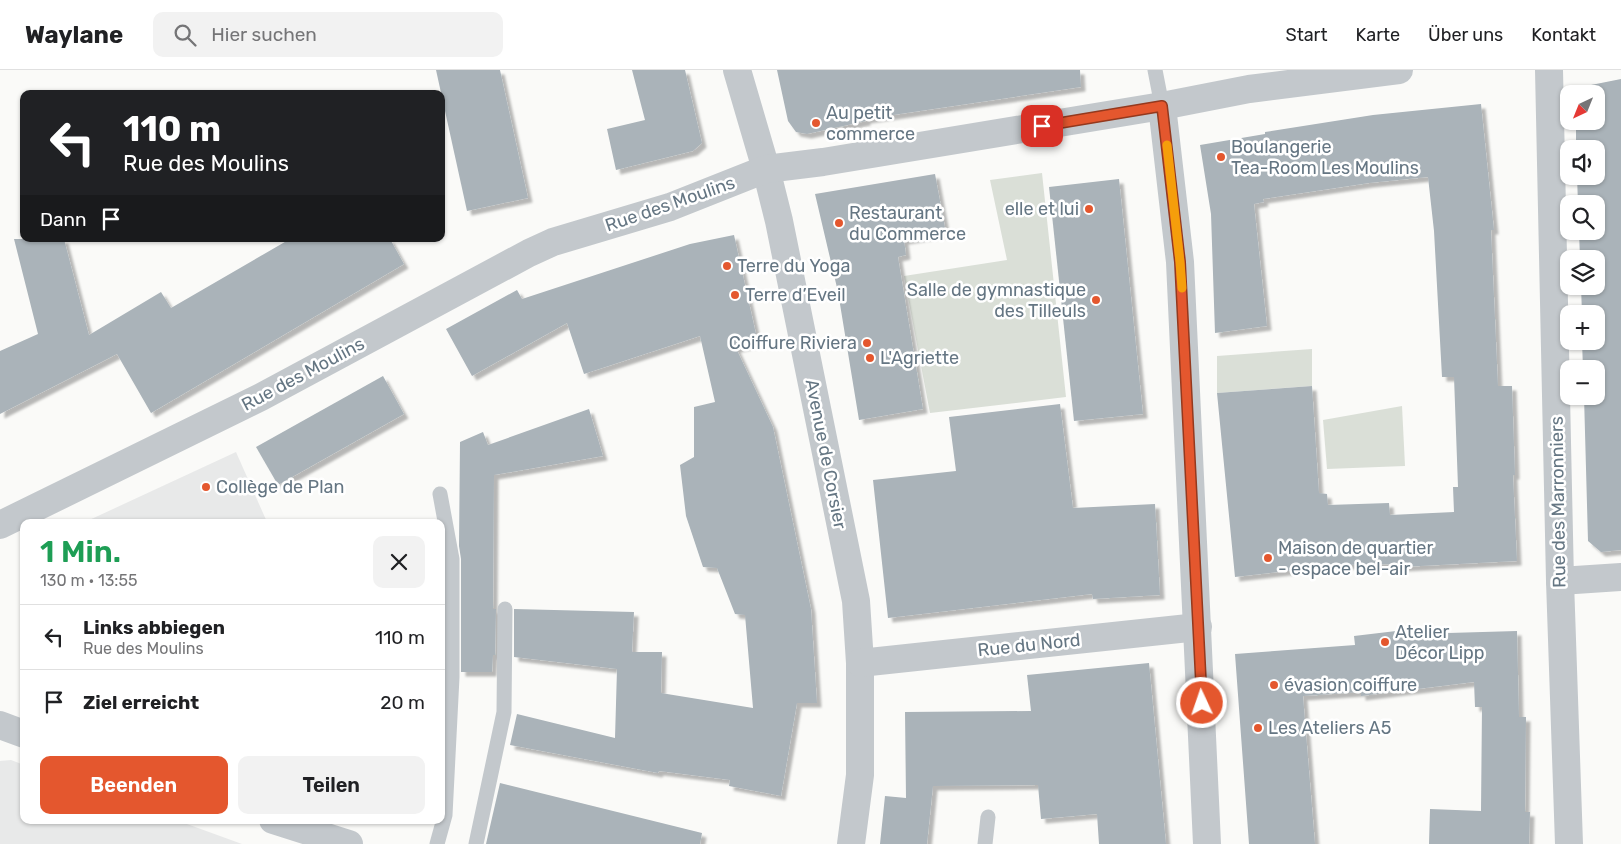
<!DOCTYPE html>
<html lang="de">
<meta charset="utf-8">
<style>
:root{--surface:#fff;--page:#f2f2f2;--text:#202124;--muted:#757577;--line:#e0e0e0;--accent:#e4572e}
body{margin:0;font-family:Rubik,sans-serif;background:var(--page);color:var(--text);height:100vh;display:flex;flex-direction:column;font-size:19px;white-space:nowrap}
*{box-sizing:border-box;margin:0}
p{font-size:16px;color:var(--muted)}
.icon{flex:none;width:28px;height:28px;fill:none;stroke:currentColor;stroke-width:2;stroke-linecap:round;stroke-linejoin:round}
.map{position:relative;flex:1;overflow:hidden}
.panel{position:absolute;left:20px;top:449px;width:425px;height:305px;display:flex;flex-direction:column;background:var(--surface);border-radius:10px;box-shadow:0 1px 4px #0004}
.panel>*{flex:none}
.guide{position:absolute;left:20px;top:20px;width:425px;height:152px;border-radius:10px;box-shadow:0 1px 4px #0004;background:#202124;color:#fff;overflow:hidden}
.needle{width:32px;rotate:223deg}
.tools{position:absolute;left:1560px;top:15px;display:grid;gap:10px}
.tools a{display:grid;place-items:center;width:45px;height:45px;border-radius:10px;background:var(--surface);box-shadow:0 1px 4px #0004;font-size:25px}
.pin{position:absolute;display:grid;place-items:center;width:42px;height:42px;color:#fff;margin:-21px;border-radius:10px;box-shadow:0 2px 8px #0006}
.me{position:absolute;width:55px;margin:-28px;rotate:357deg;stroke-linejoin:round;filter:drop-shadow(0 0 4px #0008)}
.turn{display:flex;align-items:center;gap:18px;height:105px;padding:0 20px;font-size:22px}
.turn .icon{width:65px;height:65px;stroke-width:2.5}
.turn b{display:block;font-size:35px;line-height:42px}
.then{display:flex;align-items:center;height:48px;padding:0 20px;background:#0003;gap:10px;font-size:19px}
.round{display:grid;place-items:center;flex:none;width:52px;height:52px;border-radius:10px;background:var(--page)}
.headline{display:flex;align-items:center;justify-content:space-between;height:85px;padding:0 20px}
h1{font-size:30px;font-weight:600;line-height:38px;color:#1e9e55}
.primary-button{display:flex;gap:10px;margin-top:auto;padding:10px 20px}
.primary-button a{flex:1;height:58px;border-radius:10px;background:var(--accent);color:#fff;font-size:20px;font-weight:600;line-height:58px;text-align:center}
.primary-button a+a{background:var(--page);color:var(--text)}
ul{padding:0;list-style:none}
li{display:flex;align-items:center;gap:15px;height:65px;padding:0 20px;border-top:1px solid var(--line)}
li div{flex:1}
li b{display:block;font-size:19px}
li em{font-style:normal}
header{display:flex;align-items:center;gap:30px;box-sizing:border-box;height:70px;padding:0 25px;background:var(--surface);border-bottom:1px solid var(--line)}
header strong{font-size:24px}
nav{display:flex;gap:28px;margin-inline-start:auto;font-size:18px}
.search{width:350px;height:45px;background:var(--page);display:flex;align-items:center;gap:12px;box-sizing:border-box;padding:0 18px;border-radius:10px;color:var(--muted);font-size:19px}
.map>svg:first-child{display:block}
</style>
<header>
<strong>Waylane</strong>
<div class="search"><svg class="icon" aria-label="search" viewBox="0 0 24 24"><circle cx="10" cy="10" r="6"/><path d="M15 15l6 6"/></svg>Hier suchen</div>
<nav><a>Start</a><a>Karte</a><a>Über uns</a><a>Kontakt</a></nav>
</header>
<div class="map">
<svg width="1621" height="774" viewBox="0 0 1621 774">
<defs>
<filter id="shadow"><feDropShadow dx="4.5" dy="4.5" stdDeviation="1" flood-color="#0004"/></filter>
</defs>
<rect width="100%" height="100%" fill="#fafaf8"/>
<g fill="#e8e9e9">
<path d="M236 382 267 452H85Z"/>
<path d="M11 690 24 695V750H176L242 774H0V691Z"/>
</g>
<g fill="#dadfd7">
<path d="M1042 103 1066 327 930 343 904 206 1007 190 990 110Z"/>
<path d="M1312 279V316L1217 323V286Z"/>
<path d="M1402 336 1405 396 1327 399 1323 350Z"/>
</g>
<g fill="#aab3b9" filter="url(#shadow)">
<path d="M436 0H500L528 128 467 141Z"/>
<path d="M632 0H685L702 73 693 81 616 100 607 59 645 50Z"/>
<path d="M777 0H1080L1081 17 866 49V51L807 64 796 62 788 51Z"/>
<path d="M1621 9V480L1601 482 1588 471 1584 326H1596V299H1583L1582 271H1596V244H1582L1581 216H1596V189H1580L1579 161H1596V134H1578L1577 106H1596V79H1576V51H1596V24H1587L1591 15Z"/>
<path d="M1481 34 1494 160H1491L1498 316H1512L1515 405H1513L1517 491 1401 497V494L1337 495 1235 507 1217 323 1312 316 1319 423 1327 424 1328 435 1389 433 1390 445 1454 442 1453 417H1458L1454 307H1442L1434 161 1428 107 1369 113 1263 129 1264 132 1254 134 1267 256 1215 263 1211 144 1200 75 1265 64V62L1373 45Z"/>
<path d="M935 104 946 163 904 170 906 185 898 187 923 339 859 350 838 222 815 124Z"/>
<path d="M1119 109 1143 344 1074 351 1049 117Z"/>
<path d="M734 165 758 273 736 278 773 357 811 539 817 633H797L781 726 729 716 730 710 659 701 658 703 510 675 517 644 615 668 617 599 514 587V539L634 542 632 582H662L661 623 753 638 745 545 735 544 717 498 703 497 686 446 680 395 694 387V337L715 332 700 266 584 304 567 253 472 306 446 259 517 220 522 229 690 174Z"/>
<path d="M14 169H64L89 265 161 222 171 238 290 169H390L404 194 151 343 117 284 0 344V281L38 264Z"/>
<path d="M383 306 404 344 278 415 256 377Z"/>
<path d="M1060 334 1073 438 1155 434 1160 525 1093 529 1092 524 888 548 873 410 956 401 949 347Z"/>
<path d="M589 339 603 386 494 405 493 539H496L495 585H493L492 602H461V489L459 476 460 372 483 362 488 375Z"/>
<path d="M1413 559 1414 564 1517 561 1519 647H1526L1525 742H1530L1529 774H1429L1430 739 1481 741 1482 637H1475L1474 612 1361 626V622L1303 626 1315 774H1249L1235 584 1355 575 1354 566Z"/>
<path d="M1149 593 1166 774H1099L1097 744 1041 749 1038 715 933 716 927 774H880L885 726 906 728 905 642 1031 641 1027 605Z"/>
<path d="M500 713 702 763 700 774H486Z"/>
</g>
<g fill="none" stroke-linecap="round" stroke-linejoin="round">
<g stroke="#c3c8cc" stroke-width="15">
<path d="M1155 0 1162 36"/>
<path d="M437 774 445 745 452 607V489L440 424"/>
<path d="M476 774 504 642 505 539"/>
<path d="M985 774 988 747"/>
</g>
<g stroke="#c3c8cc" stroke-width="28">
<path d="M737 0 766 99 779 151 856 531 860 593V705L851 774"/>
<path d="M1549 0 1560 511 1569 774"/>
<path d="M1162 36 1180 192 1207 774"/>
<path d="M0 455 261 327 529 183 553 172 670 137 766 99 823 92 1162 36 1249 19 1399 0"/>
<path d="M1560 511 1621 507"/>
<path d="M860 593 1198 557"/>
<path d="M0 655 24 664"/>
<path d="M273 750 349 774"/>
</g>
</g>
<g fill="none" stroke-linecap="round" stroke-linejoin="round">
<defs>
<path id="route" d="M1042 56 1162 36 1180 192 1202 633"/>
</defs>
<use href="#route" stroke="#94391e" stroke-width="12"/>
<use href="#route" stroke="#e4572e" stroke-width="9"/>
<path stroke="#f59e0b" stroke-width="9" d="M1167 75 1180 192 1182 218"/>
</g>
<g fill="#e4572e" stroke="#fff" stroke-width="2">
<circle cx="816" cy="53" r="5"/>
<circle cx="1221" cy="87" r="5"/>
<circle cx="1089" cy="139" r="5"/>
<circle cx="839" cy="153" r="5"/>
<circle cx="727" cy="196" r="5"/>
<circle cx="735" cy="225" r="5"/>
<circle cx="1096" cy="230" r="5"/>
<circle cx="867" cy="273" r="5"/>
<circle cx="870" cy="288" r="5"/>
<circle cx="206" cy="417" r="5"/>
<circle cx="1268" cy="488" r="5"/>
<circle cx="1385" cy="572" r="5"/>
<circle cx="1274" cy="615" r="5"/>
<circle cx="1258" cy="658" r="5"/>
</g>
<g text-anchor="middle" stroke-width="5" stroke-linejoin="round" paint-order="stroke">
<g font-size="18" fill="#657683" stroke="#fff" text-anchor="start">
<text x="826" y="49">Au petit<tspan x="826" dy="21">commerce</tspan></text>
<text x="1231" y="83">Boulangerie<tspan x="1231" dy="21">Tea-Room Les Moulins</tspan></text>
<text x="1079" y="145" text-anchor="end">elle et lui</text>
<text x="849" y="149">Restaurant<tspan x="849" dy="21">du Commerce</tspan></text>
<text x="737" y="202">Terre du Yoga</text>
<text x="1086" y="226" text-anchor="end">Salle de gymnastique<tspan x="1086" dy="21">des Tilleuls</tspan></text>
<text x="745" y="231">Terre d’Eveil</text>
<text x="857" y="279" text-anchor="end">Coiffure Riviera</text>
<text x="880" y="294">L'Agriette</text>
<text x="216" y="423">Collège de Plan</text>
<text x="1278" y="484">Maison de quartier<tspan x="1278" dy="21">- espace bel-air</tspan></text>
<text x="1395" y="568">Atelier<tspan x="1395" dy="21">Décor Lipp</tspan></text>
<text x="1284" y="621">évasion coiffure</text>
<text x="1268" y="664">Les Ateliers A5</text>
</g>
<g font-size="18" fill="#657683" stroke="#fff">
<text transform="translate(670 134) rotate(-19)" y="6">Rue des Moulins</text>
<text transform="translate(303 304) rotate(-28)" y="6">Rue des Moulins</text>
<text transform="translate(826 384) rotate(79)" y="6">Avenue de Corsier</text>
<text transform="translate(1558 432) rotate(-91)" y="6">Rue des Marronniers</text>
<text transform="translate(1029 575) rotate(-6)" y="6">Rue du Nord</text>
</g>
</g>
</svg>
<div class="tools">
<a><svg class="needle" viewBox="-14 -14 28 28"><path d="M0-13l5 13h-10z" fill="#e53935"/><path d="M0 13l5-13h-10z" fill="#757577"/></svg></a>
<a><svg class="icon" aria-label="sound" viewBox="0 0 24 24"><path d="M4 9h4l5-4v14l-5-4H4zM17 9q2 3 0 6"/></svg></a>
<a><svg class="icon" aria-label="search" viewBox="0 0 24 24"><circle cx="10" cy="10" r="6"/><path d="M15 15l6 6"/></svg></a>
<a><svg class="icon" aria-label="layers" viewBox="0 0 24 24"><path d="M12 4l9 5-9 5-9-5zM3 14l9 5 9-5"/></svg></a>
<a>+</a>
<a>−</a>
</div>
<div class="pin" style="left:1042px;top:56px;background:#d93025"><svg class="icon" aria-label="arrive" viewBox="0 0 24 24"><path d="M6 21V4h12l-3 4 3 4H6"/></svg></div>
<svg class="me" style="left:1202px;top:633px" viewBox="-20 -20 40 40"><circle r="17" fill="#e4572e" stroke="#fff" stroke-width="3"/><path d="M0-11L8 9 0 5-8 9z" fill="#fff"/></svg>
<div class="guide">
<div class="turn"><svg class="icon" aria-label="left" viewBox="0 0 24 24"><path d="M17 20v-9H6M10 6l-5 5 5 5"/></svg><div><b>110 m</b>Rue des Moulins</div></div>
<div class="then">Dann<svg class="icon" aria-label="arrive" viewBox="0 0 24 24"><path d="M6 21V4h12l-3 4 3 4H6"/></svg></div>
</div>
<section class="panel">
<div class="headline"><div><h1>1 Min.</h1><p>130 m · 13:55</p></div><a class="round"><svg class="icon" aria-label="close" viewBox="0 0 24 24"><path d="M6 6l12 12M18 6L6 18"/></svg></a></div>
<ul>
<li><svg class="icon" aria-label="left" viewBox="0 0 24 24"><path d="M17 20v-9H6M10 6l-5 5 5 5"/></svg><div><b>Links abbiegen</b><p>Rue des Moulins</p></div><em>110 m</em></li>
<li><svg class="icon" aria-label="arrive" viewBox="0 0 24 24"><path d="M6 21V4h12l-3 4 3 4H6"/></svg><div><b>Ziel erreicht</b></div><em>20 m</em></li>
</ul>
<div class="primary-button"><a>Beenden</a><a>Teilen</a></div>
</section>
</div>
